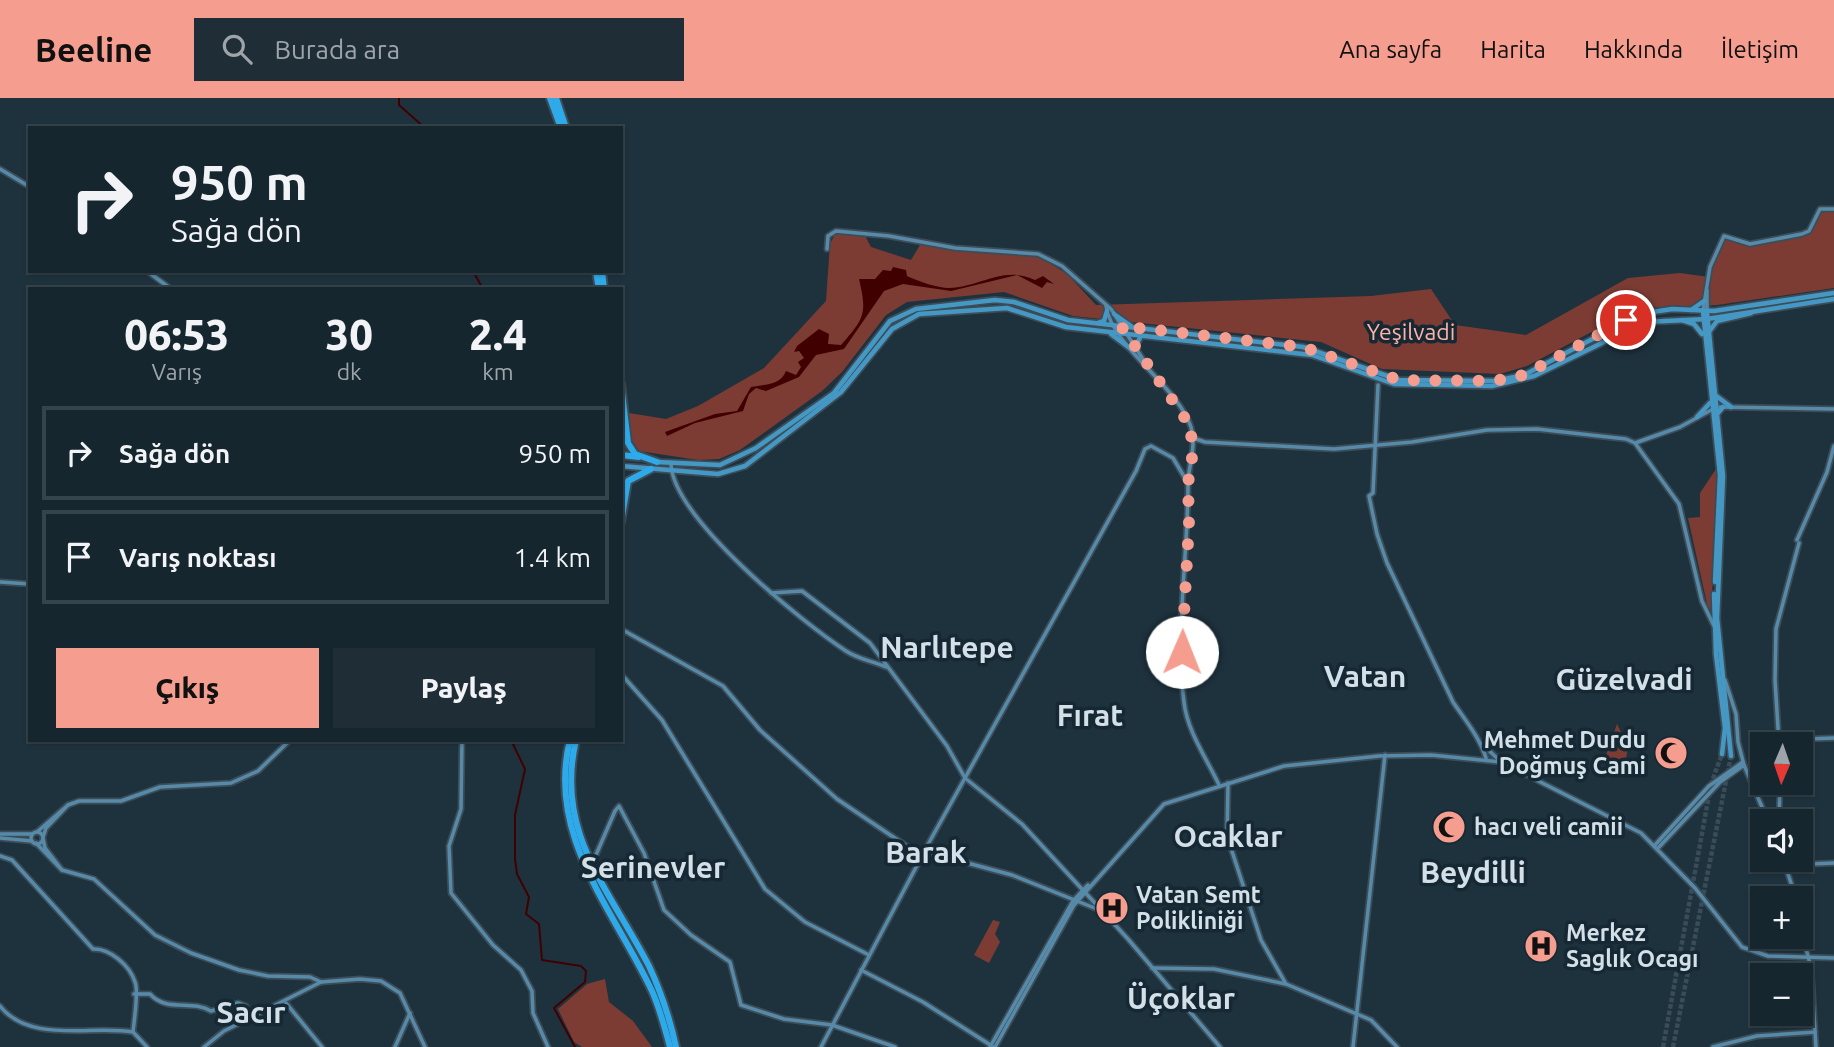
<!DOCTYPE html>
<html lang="tr">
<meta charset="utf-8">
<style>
:root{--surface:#16262e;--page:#1f2e36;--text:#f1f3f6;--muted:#9ea5aa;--line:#35434a;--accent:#f59d8f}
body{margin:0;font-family:Ubuntu,sans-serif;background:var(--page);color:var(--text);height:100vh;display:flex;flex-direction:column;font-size:26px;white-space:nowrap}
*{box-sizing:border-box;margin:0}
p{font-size:23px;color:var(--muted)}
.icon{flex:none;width:38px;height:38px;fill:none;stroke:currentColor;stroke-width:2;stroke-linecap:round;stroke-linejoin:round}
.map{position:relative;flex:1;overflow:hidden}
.drawer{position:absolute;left:28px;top:189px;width:595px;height:455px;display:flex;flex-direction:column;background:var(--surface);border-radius:0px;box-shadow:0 2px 5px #0004,0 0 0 2px var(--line)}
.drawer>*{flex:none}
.top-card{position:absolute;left:28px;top:28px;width:595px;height:147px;border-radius:0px;box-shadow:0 2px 5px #0004,0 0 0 2px var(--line);background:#16262e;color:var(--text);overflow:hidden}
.needle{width:46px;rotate:182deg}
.buttons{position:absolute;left:1750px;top:634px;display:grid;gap:14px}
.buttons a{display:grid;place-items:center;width:63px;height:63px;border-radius:0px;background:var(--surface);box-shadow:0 2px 5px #0004,0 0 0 2px var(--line);font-size:35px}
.pin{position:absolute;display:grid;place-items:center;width:60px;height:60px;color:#fff;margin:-30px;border:4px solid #fff;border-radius:50%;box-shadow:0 2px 7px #0007}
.me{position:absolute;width:77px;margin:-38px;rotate:1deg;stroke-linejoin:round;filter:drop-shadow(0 0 5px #0008)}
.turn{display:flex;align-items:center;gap:24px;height:147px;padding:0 28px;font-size:32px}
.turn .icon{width:91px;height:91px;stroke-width:2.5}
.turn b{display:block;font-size:49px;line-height:60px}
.eta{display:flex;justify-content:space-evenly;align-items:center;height:119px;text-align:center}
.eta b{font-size:42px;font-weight:800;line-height:49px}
.primary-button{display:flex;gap:14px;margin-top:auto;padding:14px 28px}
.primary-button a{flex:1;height:80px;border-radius:0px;background:var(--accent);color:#111;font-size:28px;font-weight:800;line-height:80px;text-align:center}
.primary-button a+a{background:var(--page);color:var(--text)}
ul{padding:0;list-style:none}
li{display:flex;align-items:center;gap:21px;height:94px;margin:0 14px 10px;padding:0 14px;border:4px solid var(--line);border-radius:0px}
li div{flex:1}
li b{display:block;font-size:26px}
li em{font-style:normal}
header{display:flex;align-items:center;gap:42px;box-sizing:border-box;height:98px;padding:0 35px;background:var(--accent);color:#111}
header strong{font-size:33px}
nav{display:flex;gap:38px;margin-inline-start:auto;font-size:24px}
.search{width:490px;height:63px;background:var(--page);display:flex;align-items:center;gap:18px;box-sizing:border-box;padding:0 24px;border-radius:0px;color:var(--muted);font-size:26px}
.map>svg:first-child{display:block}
</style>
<header>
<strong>Beeline</strong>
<div class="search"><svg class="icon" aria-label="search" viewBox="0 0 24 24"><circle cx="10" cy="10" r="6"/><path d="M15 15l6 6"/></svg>Burada ara</div>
<nav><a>Ana sayfa</a><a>Harita</a><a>Hakkında</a><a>İletişim</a></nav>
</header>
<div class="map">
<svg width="1834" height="949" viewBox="0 0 1834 949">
<rect width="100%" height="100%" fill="#1e323e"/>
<g fill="#7c3c33">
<path d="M1820 113 1834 114V190L1717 207 1637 210 1527 268 1500 276 1382 271 1321 244 1073 218 1004 194 907 204 886 217 842 274 822 293 740 352 719 361 698 362 639 353 630 339 629 315 666 321 698 308 764 270 826 203 830 146 836 134 865 138 871 149 911 162 920 147 1035 156 1067 176 1096 207 1371 198 1431 191 1455 227 1526 237 1628 180 1680 175 1709 179 1715 157 1724 141 1746 148 1810 136Z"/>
<path d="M1716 371 1717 430 1710 519 1688 420 1700 419V395Z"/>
<path d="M1617 626 1628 649 1624 673 1606 657Z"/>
<path d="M993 822 1000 824 995 836 1000 844 989 865 974 857Z"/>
<path d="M605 881 609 904 633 923 652 949H582L574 944 558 911 587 886Z"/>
</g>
<path fill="#400000" d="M893 169 906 172 907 178C918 183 937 190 949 190 982 189 1002 167 1035 182L1043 178 1054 186 1047 184 1042 190 1017 177 951 193 903 186 884 193 844 251 816 257 799 279 766 293 756 290 749 296 743 313 695 325 667 338 665 334 715 316 737 313 751 289C765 286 780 288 786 273L796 277 801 269 798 264 804 260 799 253 794 254 797 248 819 231 829 236 828 246 841 247C865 220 867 215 859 181H875L883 172 891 173Z"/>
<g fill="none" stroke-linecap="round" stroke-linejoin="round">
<g stroke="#400000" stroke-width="2">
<path d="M399 0V7L425 30"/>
<path d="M473 173 483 191"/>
<path d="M511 642 525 671 515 717V761L517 776 529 799 526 816 539 826 542 862 581 868 586 873 585 884 554 910 575 949"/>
</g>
<g stroke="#394c58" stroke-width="4.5" stroke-dasharray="4.5 2" stroke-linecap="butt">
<path d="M1663 949 1711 686 1722 656"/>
<path d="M1673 949 1731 658"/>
</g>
<defs>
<g id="secondary">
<path d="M0 71 30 89"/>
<path d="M827 151 828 138 836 133 889 138 955 150 1038 156 1062 168 1111 211 1144 263"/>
<path d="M147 173 171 191"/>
<path d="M1106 208C1112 249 1177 287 1191 329 1197 348 1188 368 1188 387 1188 456 1175 537 1184 604 1187 633 1207 661 1219 687"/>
<path d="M1703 212 1710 169 1724 138 1750 146 1802 136 1809 133 1820 111H1834"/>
<path d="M1707 213V192"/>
<path d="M1378 287 1373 395 1369 398 1377 436 1387 465 1453 604C1465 622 1480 640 1486 660"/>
<path d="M1720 309 1834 311"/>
<path d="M1193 340 1205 344 1334 351 1412 344 1487 332 1537 331 1626 341 1635 345 1679 406 1702 503 1714 528"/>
<path d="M1635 345 1680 329 1713 311"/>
<path d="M671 366C673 420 802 524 846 553 858 561 872 563 886 569"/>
<path d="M1797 442 1827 374 1834 348"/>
<path d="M0 484 30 486"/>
<path d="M771 495 802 493 870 545 947 648 965 680 1022 726 1128 841 1220 949"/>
<path d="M621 531 723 588 760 632 837 701 908 749 1012 777 1102 813"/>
<path d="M621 576 662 622 765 791 805 824 869 857"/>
<path d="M1725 582 1736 616 1738 644 1744 667 1768 723"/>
<path d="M462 642 461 711 449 748 451 795 493 847 521 872 532 893 533 915 548 949"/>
<path d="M1779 642 1834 640"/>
<path d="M1482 646 1499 662"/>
<path d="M1779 646 1775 582 1776 531 1799 445"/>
<path d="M1228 685 1227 738 1261 842 1286 886"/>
<path d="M68 707 79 703H121L160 689 231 685 258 673 290 642"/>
<path d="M1779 723 1780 684"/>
<path d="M37 734 68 707 46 730 43 739"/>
<circle cx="37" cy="740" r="6"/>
<path d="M0 736H32"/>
<path d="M0 740 32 743"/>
<path d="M36 745 62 772 45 750 43 741"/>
<path d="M1655 747 1709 688 1743 664"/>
<path d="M1658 750 1720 684 1744 667"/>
<path d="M0 758 12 762 93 851C110 850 130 868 135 884 139 893 134 923 133 934"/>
<path d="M1783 761 1796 800"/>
<path d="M592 766 615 713 619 708 644 755 664 812 691 837 730 864 741 907 784 921 832 927 895 949"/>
<path d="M1786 767 1834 765"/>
<path d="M62 772 94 781 155 837 191 855 239 872 268 878 310 879 321 884"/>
<path d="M1801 831 1811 870 1816 949"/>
<path d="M1152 870 1214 871 1286 886 1371 922 1397 949"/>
<path d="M861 872 923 904 992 948"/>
<path d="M134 896H150C167 915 192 901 211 913L238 905 246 908 252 920"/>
<path d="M286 905 322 949"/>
<path d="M0 908C30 946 92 927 133 934L147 949"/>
<path d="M204 949 224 933 321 884 360 881 381 883 400 895 425 949"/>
<path d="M395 949 410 915"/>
<path d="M821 949 931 741 1136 373 1145 351 1151 348 1173 360 1188 385"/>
<path d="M990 949 1073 803 1088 787"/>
<path d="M995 949 1074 807 1164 706 1284 668 1379 658 1431 657 1501 664 1641 735 1695 790 1742 849 1768 858 1834 860"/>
<path d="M1353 949 1385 657"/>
<path d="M1713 949 1757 938 1815 934"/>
</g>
<g id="primary">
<path d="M1691 212 1704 203"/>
<path d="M1703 213 1720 377 1715 484"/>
<path d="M1707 214 1723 378 1717 520 1731 658"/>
<path d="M1114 216 1131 228"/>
<path d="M1682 222 1694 226 1702 236"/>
<path d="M1098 225 1104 223 1107 213"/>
<path d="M1708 235 1717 223 1751 215"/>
<path d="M1111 236 1131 251"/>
<path d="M1135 249 1141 238"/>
<path d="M1715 297 1731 309"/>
<path d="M1717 316 1723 309"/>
<path d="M1697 319 1710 305"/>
<path d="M657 364 720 367 756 350 834 295 890 223 916 211 995 202 1014 204 1068 222 1303 249 1399 282 1495 283 1524 277 1640 216 1672 211 1714 213 1834 195"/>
<path d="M621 368 718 376 745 368 841 294 892 231 919 216 1007 210 1066 229 1312 257 1394 286 1492 288 1534 278 1645 224 1707 221 1834 201"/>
<path d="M1714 496 1716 556 1725 630 1722 656"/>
</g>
<g id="highway">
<path d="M550 0 561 30"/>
<path d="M556 0 566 30"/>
<path d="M596 173 599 191"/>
<path d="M602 173 604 191"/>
<path d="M621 286 628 345 635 356 657 364"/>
<path d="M621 357 639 359"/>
<path d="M621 424 628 383 651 371"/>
<path d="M570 642C546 738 614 812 652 893 660 911 665 930 670 949"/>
<path d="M576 642C554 735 610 792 649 868 661 894 670 921 676 949"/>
</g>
</defs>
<use href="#secondary" stroke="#3c4d58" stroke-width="7"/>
<use href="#primary" stroke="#3c4d58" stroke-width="8"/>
<use href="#highway" stroke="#3c4d58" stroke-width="10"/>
<use href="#secondary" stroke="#568aa8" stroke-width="3.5"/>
<use href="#primary" stroke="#4598c4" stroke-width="4.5"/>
<use href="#highway" stroke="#2eaaea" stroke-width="6"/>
</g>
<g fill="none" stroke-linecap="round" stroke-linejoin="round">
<path stroke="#f59d8f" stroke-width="12" stroke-dasharray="0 21.6" d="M1182 554 1189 426 1188 385 1192 363 1191 329 1121 228 1303 249 1399 282 1494 283 1524 277 1626 222"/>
</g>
<defs>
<symbol id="mosque-disc" viewBox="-11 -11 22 22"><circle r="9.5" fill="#f59d8f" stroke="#152834"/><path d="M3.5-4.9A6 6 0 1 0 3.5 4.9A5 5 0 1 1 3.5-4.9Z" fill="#111"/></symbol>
<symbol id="hospital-disc" viewBox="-11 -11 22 22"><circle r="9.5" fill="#f59d8f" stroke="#152834"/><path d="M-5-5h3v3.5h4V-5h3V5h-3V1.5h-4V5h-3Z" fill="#111"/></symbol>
</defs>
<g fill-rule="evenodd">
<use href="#mosque-disc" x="1652" y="636" width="38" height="38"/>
<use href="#mosque-disc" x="1430" y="710" width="38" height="38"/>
<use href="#hospital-disc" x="1093" y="791" width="38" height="38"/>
<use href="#hospital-disc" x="1522" y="829" width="38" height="38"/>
</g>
<g text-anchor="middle" stroke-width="7" stroke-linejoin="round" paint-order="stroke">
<g font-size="23" fill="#feb3a7" stroke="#152834">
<text x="1411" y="242">Yeşilvadi</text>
</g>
<g font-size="23" font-weight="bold" fill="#d4e0e8" stroke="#152834" text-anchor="start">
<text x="1646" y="650" text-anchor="end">Mehmet Durdu<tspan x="1646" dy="26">Doğmuş Cami</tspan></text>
<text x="1474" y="737">hacı veli camii</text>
<text x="1136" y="805">Vatan Semt<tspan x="1136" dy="26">Polikliniği</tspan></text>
<text x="1566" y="843">Merkez<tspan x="1566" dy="26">Saglık Ocagı</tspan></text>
</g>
<g font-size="30" font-weight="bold" fill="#d4e0e8" stroke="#152834">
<text x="947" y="560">Narlıtepe</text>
<text x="1365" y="589">Vatan</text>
<text x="1624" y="592">Güzelvadi</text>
<text x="1090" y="628">Fırat</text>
<text x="1228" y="749">Ocaklar</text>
<text x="926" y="765">Barak</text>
<text x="653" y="780">Serinevler</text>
<text x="1473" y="785">Beydilli</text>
<text x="1181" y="911">Üçoklar</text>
<text x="251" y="925">Sacır</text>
</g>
</g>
</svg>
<div class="buttons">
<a><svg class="needle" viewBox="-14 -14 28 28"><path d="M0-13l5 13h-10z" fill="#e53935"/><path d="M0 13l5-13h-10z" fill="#9ea5aa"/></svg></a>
<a><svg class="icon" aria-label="sound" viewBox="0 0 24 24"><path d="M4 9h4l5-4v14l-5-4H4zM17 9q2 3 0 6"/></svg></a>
<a>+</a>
<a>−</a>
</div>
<div class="pin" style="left:1626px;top:222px;background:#d93025"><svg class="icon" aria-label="arrive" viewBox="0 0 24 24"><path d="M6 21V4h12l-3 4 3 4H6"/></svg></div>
<svg class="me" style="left:1182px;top:554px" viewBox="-20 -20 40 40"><circle r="19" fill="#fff"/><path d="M0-13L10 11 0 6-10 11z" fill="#f59d8f"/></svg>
<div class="top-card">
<div class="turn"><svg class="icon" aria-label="right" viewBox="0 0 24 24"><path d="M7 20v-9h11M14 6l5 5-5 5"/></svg><div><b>950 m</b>Sağa dön</div></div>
</div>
<section class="drawer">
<div class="eta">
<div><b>06:53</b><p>Varış</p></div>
<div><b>30</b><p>dk</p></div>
<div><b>2.4</b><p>km</p></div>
</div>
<ul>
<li><svg class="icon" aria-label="right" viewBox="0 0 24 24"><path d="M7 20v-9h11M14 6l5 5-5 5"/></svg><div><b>Sağa dön</b></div><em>950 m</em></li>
<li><svg class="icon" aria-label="arrive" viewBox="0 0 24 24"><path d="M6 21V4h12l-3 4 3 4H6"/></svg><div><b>Varış noktası</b></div><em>1.4 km</em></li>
</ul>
<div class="primary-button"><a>Çıkış</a><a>Paylaş</a></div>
</section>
</div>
